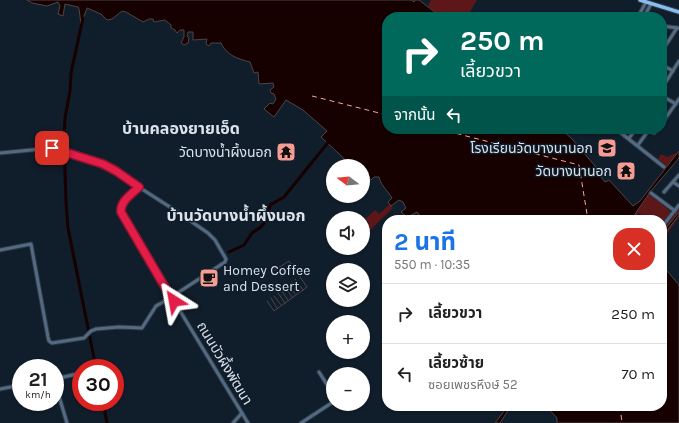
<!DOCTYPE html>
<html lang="th">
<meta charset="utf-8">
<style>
:root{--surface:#fff;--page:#f2f2f2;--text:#222;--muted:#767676;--line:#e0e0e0;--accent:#1a73e8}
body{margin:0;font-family:Karla,"Noto Sans Thai",sans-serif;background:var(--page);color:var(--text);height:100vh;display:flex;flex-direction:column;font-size:15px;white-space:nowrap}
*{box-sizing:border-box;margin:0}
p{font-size:13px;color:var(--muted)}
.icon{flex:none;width:22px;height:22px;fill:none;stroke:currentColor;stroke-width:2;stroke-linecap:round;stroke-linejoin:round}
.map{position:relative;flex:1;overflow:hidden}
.sheet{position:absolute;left:382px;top:215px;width:285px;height:196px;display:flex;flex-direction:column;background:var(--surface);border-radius:16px;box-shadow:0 1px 3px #0004}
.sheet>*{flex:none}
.banner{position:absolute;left:382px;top:12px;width:285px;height:122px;border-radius:16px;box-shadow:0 1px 3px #0004;background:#00695c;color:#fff;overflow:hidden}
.needle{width:26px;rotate:286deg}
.tools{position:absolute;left:326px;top:159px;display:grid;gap:8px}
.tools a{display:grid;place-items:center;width:44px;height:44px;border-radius:50%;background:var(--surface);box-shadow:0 1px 3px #0004;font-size:20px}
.speed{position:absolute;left:12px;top:359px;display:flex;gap:8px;font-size:20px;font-weight:700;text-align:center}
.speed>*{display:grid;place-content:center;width:52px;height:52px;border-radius:50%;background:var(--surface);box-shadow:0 1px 3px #0004;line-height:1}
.speed small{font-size:10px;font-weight:400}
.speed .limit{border:6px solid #d22;background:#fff;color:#111}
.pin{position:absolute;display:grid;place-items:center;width:34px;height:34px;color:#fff;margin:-17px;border-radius:8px;box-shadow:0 2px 6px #0006}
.me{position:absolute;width:44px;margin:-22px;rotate:326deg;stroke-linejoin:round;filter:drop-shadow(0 0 3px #0008)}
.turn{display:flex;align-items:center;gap:14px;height:84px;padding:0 12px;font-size:18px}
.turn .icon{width:52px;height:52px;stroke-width:2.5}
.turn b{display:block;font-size:28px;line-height:34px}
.then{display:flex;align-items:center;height:38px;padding:0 12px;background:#0003;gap:8px;font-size:15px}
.round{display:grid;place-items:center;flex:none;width:42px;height:42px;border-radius:16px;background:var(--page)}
.head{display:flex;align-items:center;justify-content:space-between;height:68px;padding:0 12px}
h1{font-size:24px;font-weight:700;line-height:30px;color:var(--accent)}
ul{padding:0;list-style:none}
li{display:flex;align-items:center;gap:12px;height:60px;padding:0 12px;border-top:1px solid var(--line)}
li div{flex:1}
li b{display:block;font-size:15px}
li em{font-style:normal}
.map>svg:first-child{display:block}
</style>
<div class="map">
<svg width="679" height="423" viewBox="0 0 679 423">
<rect width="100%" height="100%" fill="#101d2a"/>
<g fill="#5d1718">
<path d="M431 0H477L467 17H441L428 6Z"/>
<path d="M678 152 666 167 658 159 661 154 667 157Z"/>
<path d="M649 193 672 213 663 224 662 220H659L656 217 644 216 638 213 633 220H631Z"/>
<path d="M390 204 393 208 365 235 363 233V230L369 223 365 219 375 210 379 214Z"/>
<path d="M679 209V217L662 241V231Z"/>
</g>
<g fill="#160000" stroke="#514447">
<path d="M27 0H411L414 2 415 0H419L441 17H387V129H561L572 139 601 173 599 175 605 182 609 180 633 206 640 201 679 151V158L650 192 631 220H417L420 216 417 212 407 217 401 212 406 208 403 202 399 200 391 206 388 202 392 198C388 191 381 186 379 177H374L371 180 363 175V166H352L321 137 327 131 303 110 286 100 274 117 264 109 270 103 273 104 276 99 274 94 271 93 270 90 274 87 273 83 259 84 258 72 254 73 250 62C238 59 226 55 221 43H211L209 46 206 44 207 39 193 40V32H188L187 36 189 38 188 43 184 45 181 43 184 37V30H180L177 33 175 30 171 28V25L165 20 154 22 153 19H149L143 22 126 12 122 11 112 19 107 20 101 14 87 8 81 24 79 9 78 7 65 4 63 16 58 14 60 6 58 2 47 6 32 3Z"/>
<path d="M679 212V215L662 237V233Z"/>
<path d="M662 265 679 285V423H557V418L546 406H662Z"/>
<path d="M508 406H513L509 409 500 423H495Z"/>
</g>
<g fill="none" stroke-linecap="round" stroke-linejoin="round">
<g stroke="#514447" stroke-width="1">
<path d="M278 274 292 264"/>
<path d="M281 277 294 268"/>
<path d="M295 279 303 290"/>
<path d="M292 282 300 292"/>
<path d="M288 285 295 294"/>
<path d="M285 287 292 297"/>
<path d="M281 290 288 300"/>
<path d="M278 293 285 303"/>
<path d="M274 296 281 305"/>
<path d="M271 298 277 308"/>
<path d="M267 301 274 311 307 287 289 261 275 270"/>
</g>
<g stroke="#160000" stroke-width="3">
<path d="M83 18 71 73 70 91 65 118 64 140 66 202 68 228 96 368"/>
<path d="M229 252 244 245 252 233 261 227 267 219 270 205 284 197 330 140"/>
<path d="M103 402 107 423"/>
</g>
<g stroke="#ffa59e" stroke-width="1" stroke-dasharray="5 4" stroke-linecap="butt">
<path d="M312 96 387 115"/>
<path d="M439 129 579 165 588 220"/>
<path d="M620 406 622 423"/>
</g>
<defs>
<g id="minor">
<path d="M638 17 646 2"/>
<path d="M644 17 651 4"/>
<path d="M662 26 678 28"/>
<path d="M662 51 677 28"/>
<path d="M662 65 673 71"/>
<path d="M662 88 679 61"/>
<path d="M662 96 676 104"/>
<path d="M662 123 679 99"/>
<path d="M581 129 586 131 587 129"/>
<path d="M616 129 664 167"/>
<path d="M629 138 636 129"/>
<path d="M638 145 648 131 654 133 658 129"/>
<path d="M0 153 52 148 103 164 173 209 208 233 215 240 226 259 225 262 176 294 174 301 248 423"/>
<path d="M673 182 679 186"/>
<path d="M139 187C132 194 119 202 121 212L169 294 175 297"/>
<path d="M664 192 679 175"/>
<path d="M651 193 675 211"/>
<path d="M662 227 679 205"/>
<path d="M0 250 31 244 48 337 49 341 52 343 84 338 91 331 96 329 119 327 142 328 156 306 172 297 174 298"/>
<path d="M319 372 333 394"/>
<path d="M55 379 81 373"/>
<path d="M55 383 67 423"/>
<path d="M0 389 21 385"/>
<path d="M233 423 242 413"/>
<path d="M301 423 333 402"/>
</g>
<path id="major" d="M640 0 679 12"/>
</defs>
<use href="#minor" stroke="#2c3945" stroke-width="5"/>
<use href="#major" stroke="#2c3945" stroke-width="5.5"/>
<use href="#minor" stroke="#536a82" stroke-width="3"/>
<use href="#major" stroke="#89bbed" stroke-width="3.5"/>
</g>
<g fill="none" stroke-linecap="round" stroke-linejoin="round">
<defs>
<path id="route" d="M52 148 103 164 116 171 139 187C132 194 120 201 121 212L169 294 175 297 174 301"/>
</defs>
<use href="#route" stroke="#92132f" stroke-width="10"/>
<use href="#route" stroke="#e11d48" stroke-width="7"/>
</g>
<defs>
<symbol id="school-square" viewBox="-11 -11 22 22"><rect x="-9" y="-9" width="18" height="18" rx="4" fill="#f59c95" stroke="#101d2a"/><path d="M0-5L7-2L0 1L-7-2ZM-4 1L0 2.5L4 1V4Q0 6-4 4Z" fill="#111"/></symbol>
<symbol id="temple-square" viewBox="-11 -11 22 22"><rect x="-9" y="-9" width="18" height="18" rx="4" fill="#f59c95" stroke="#101d2a"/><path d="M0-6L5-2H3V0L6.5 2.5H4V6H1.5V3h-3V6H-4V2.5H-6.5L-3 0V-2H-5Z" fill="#111"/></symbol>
<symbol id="cafe-square" viewBox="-11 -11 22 22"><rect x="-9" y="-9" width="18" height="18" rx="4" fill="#f59c95" stroke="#101d2a"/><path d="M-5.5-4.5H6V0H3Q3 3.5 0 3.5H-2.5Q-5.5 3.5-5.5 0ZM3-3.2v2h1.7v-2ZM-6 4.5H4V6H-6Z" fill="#111"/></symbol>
</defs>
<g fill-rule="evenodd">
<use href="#school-square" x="596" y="137" width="22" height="22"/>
<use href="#temple-square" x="275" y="141" width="22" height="22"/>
<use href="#temple-square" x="615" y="160" width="22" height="22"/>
<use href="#cafe-square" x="198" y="267" width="22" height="22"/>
</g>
<g text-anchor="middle" stroke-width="3" stroke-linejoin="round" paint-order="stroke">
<g font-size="14" fill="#dae3ec" stroke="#101d2a" text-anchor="end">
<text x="593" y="153">โรงเรียนวัดบางนานอก</text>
<text x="272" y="157">วัดบางน้ำผึ้งนอก</text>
<text x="612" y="176">วัดบางนานอก</text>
<text x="223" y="275" text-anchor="start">Homey Coffee<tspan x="223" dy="16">and Dessert</tspan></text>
</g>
<g font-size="14" fill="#dae3ec" stroke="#101d2a">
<text transform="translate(225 363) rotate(59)" y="5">ถนนบัวผึ้งพัฒนา</text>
</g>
<g font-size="16" font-weight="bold" fill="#dae3ec" stroke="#101d2a">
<text x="181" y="134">บ้านคลองยายเอ็ด</text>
<text x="236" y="221">บ้านวัดบางน้ำผึ้งนอก</text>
</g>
</g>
</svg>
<div class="tools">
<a><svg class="needle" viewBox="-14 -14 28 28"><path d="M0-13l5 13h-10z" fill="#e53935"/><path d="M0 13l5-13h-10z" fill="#767676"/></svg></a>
<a><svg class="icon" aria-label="sound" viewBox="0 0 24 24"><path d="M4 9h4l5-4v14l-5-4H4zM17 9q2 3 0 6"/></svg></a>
<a><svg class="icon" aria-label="layers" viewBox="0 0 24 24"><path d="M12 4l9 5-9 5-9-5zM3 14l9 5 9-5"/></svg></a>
<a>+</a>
<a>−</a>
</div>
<div class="speed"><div>21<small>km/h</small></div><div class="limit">30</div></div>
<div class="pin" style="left:52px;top:148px;background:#d93025"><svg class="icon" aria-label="arrive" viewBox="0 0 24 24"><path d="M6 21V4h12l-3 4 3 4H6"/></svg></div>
<svg class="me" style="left:174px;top:301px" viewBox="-20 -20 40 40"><path d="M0-17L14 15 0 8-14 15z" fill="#e11d48" stroke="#fff" stroke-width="4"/></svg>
<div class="banner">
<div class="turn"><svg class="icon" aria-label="right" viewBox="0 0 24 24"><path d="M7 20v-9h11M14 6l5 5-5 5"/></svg><div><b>250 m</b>เลี้ยวขวา</div></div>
<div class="then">จากนั้น<svg class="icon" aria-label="left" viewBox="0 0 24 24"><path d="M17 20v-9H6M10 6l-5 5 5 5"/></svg></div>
</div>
<section class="sheet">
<div class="head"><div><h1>2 นาที</h1><p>550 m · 10:35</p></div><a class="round" style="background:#d93025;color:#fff"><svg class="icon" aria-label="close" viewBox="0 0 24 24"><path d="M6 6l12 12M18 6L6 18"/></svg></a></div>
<ul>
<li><svg class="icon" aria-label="right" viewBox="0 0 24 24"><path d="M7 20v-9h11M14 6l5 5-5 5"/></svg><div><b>เลี้ยวขวา</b></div><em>250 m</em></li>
<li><svg class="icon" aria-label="left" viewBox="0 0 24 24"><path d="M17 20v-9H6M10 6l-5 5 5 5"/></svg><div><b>เลี้ยวซ้าย</b><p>ซอยเพชรหึงษ์ 52</p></div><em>70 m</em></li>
</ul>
</section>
</div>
